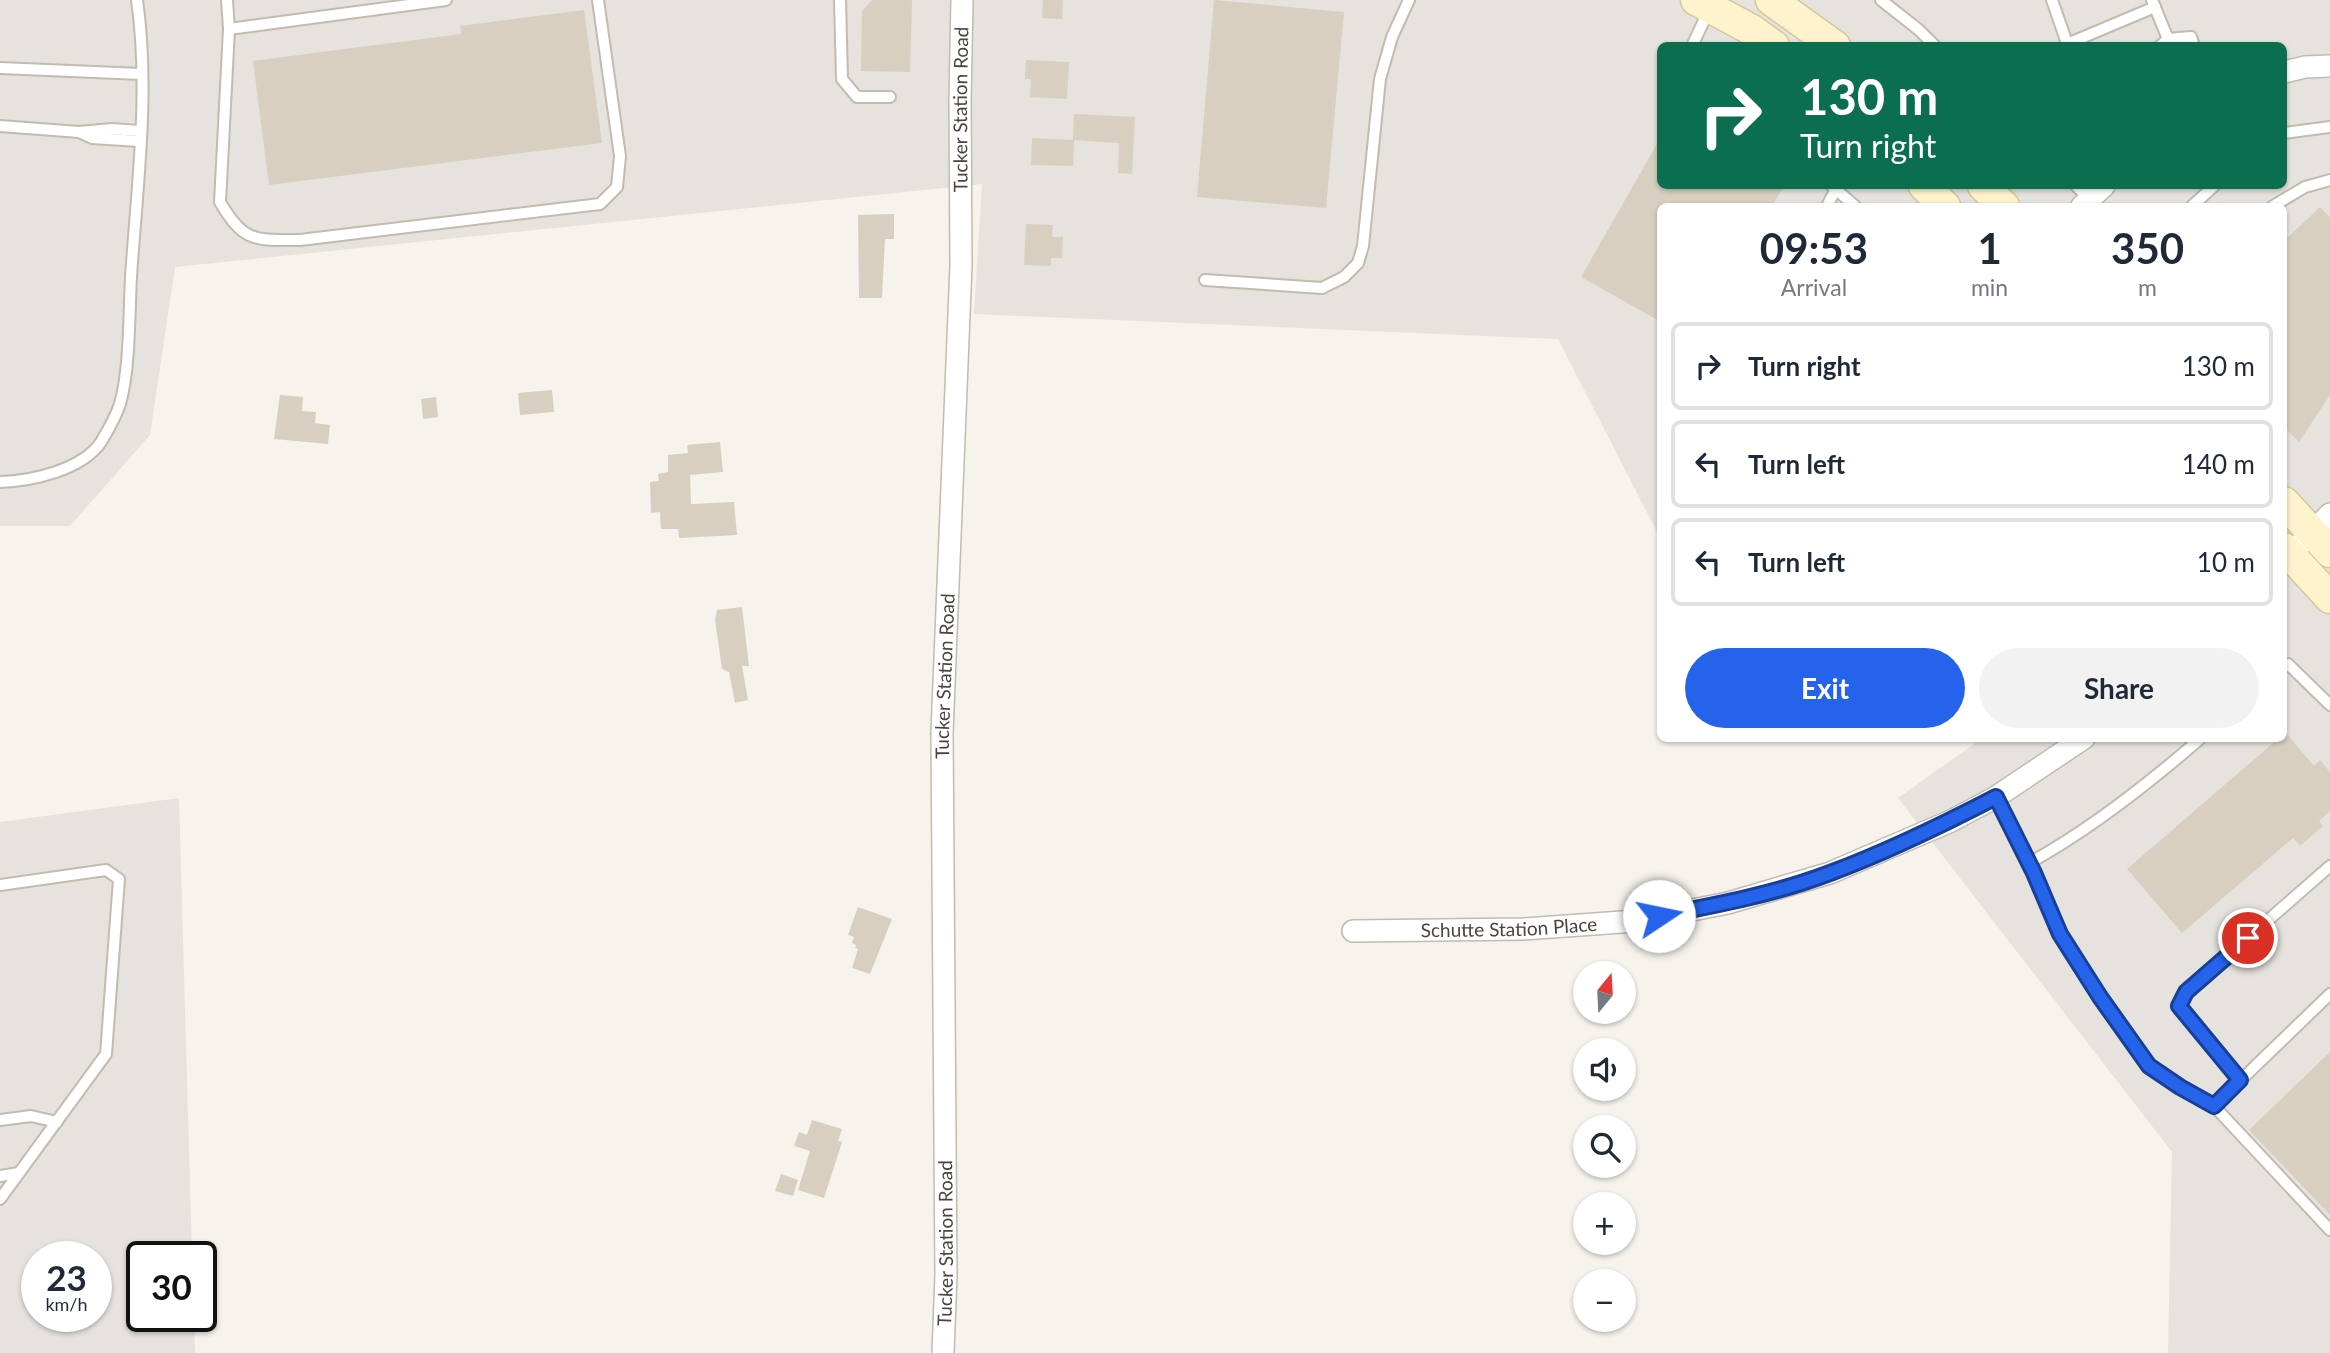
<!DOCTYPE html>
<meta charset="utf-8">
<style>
:root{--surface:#fff;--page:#f2f2f3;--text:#1f2937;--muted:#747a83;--line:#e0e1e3;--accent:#2563eb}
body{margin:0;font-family:Lato,sans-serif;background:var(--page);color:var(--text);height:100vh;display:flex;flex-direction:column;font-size:26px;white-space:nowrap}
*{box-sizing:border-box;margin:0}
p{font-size:23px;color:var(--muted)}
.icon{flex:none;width:38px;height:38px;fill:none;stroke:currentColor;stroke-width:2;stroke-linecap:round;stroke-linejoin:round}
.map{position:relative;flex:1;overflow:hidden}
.drawer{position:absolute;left:1657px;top:203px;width:630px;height:539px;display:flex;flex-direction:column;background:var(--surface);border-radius:10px;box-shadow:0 2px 5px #0004}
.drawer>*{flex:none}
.hud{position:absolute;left:1657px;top:42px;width:630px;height:147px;border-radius:10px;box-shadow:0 2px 5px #0004;background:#0b6e4f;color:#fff;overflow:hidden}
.needle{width:46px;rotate:18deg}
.fabs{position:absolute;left:1573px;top:961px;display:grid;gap:14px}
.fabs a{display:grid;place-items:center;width:63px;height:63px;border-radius:50%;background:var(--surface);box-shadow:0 2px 5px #0004;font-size:35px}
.speed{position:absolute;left:21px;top:1241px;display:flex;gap:14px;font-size:35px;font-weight:700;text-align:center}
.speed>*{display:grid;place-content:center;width:91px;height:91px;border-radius:50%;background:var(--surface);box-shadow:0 2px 5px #0004;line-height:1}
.speed small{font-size:18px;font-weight:400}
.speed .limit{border:4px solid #111;border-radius:10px;background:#fff;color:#111}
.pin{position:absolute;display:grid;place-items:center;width:60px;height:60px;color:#fff;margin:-30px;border:4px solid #fff;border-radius:50%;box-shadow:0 2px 7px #0007}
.me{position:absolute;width:77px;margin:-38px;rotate:79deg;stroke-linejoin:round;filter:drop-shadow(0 0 5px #0008)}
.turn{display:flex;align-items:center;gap:24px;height:147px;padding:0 28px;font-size:32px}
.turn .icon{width:91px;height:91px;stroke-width:2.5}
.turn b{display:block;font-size:49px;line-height:60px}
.eta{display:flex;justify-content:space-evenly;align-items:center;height:119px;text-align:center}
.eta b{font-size:42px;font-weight:700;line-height:49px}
.cta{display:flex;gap:14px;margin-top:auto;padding:14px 28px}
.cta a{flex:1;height:80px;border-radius:42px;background:var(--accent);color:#fff;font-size:28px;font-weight:700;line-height:80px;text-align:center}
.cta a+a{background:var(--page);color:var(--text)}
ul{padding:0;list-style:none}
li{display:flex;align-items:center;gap:21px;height:88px;margin:0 14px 10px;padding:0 14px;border:4px solid var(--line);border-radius:10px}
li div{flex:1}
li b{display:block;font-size:26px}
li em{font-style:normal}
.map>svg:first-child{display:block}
</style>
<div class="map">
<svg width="2330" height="1353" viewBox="0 0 2330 1353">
<rect width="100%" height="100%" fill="#f6f3ec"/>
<g fill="#e6e2dd" fill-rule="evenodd">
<path d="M0 0H2330V1353H2168L2172 1152 1898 798 1981 739 2284 738V206H1661V532L1658 534 1558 339 974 314 982 184 175 267 150 435 70 526H0ZM1661 46H2284V186H1661Z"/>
<path d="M179 798 192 1256H142V1316H194L195 1353H0V822ZM37 1256H96V1316H37Z"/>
</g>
<g fill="#d8cfc1">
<path d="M872 0H912L910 72 861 71 862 11Z"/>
<path d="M1043 0H1063L1062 19 1042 18Z"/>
<path d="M1214 0 1344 12 1326 208 1197 197Z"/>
<path d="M584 10 602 143 269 185 253 61 461 34 460 26Z"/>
<path d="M1026 60 1069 62 1067 99 1030 97 1031 79H1025Z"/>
<path d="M1074 114 1135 117 1132 174 1118 173 1119 143 1074 140 1073 166 1031 165 1032 138 1073 140Z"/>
<path d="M1661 137V186H1784L1772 206H1661V322L1581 277Z"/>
<path d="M2320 207 2330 218V395L2299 442 2284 427V241Z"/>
<path d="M894 214V239H885L882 298H859L858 215Z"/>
<path d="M1026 224 1053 225 1052 237H1063L1062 258H1051V266L1024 265Z"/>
<path d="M552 390 554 412 520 415 518 393Z"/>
<path d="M280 395 303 397 302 411 316 412 315 423 330 425 328 444 274 439Z"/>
<path d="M436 397 438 417 423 419 421 399Z"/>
<path d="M720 442 723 472 690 475 691 504 734 502 737 535 679 538 678 529H661L660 512 651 513 650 482 659 481 658 474 668 472V455L688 453 687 445Z"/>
<path d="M742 607 749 666H742L748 700 735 703 729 672 722 669 715 620 717 610Z"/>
<path d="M2286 733 2314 766 2320 760 2330 772V811L2319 821 2323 826 2300 846 2293 838 2182 933 2127 869 2279 738H2284Z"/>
<path d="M858 907 892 919 870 974 852 968 858 949 855 948 856 945 852 943 854 937 848 935Z"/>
<path d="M2330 1052V1215L2249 1130Z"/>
<path d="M812 1120 842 1129 838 1141 842 1142 824 1198 798 1190 810 1151 794 1146 799 1132 807 1135Z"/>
<path d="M781 1174 798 1180 793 1196 775 1191Z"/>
</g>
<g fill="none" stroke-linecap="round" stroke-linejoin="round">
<defs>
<g id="lane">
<path d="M227 0 229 29 220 202C244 243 255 240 300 240L600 204 617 187 620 156 598 0"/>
<path d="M840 0 842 79 857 97H890"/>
<path d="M1881 0 1919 30 1935 46"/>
<path d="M2052 0 2068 46"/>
<path d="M2152 0 2168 39"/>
<path d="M229 29 446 0"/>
<path d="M2067 44 2155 7"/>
<path d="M1692 46 1709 10"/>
<path d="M2160 46 2168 39 2191 37 2194 46"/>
<path d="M0 68 141 74"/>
<path d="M0 126 79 132 112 129 140 131"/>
<path d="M79 132 92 138 139 141"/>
<path d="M2284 133 2330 127"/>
<path d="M1832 186 1855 206"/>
<path d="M2076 186 2097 206"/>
<path d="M1827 206 1836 189"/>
<path d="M2192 206 2214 186"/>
<path d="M2273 206 2305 187 2330 180"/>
<path d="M1205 280 1322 288 1344 277 1358 263 1363 246 1380 79 1392 37 1409 0"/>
<path d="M0 482C32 481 82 470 101 442 107 432 116 416 120 404 130 369 129 314 131 277 137 186 150 91 137 0"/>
<path d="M2284 667 2288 664 2330 705"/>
<path d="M1996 797 2034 873 2060 934 2100 997 2149 1066 2180 1087 2214 1106 2330 1230"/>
<path d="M2029 863C2090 830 2148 784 2201 738"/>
<path d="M0 885 106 870 119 879 106 1054 0 1199"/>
<path d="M2240 1080 2179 1006 2186 992 2330 866"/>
<path d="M2214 1106 2330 994"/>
<path d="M0 1120 31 1116 57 1122"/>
<path d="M0 1176 19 1173"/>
</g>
<g id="street">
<path d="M2284 72 2305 67 2330 66"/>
<path d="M2082 206 2104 186"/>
<path d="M2284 561 2330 514"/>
<path id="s1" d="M1353 931 1523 929 1636 921 1728 903 1830 873 1951 821 1996 797 2084 738"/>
<path id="s2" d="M943 1353 946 1275 942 733 961 265 960 100 962 0"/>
</g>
<g id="secondary">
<path d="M1696 0 1752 30 1774 46"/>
<path d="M1771 0 1835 46"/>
<path d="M1924 186 1945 206"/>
<path d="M1983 186 2004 206"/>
<path d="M2284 502 2330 552"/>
<path d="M2284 548 2330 598"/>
</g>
</defs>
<use href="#lane" stroke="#c2bbae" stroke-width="14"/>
<use href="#street" stroke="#c2bbae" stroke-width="24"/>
<use href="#secondary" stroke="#d6c79b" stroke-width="33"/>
<use href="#lane" stroke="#fff" stroke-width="10"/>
<use href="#street" stroke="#fff" stroke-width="21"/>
<use href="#secondary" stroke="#fff3cd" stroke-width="30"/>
</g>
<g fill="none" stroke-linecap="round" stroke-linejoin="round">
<defs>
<path id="route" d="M1659 916C1716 905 1775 894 1830 873 1887 852 1942 825 1996 797L2034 873 2060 934 2100 997 2149 1066 2180 1087 2214 1106 2240 1080 2179 1006 2186 992 2248 938"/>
</defs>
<use href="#route" stroke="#184099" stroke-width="18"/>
<use href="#route" stroke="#2563eb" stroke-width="12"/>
</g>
<g text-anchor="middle" stroke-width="5" stroke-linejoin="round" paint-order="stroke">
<g font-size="19" fill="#4b4439" stroke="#fff">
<text dy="7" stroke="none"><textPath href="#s2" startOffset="1244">Tucker Station Road</textPath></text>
<text dy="7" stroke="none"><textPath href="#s2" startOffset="677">Tucker Station Road</textPath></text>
<text dy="7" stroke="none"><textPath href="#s1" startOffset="156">Schutte Station Place</textPath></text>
<text dy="7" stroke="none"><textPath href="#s2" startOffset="110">Tucker Station Road</textPath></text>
</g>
</g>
</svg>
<div class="fabs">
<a><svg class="needle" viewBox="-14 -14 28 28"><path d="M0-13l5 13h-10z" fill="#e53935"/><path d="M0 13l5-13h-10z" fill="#747a83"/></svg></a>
<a><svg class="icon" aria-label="sound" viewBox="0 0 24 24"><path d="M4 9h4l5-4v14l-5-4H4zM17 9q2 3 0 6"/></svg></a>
<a><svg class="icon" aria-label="search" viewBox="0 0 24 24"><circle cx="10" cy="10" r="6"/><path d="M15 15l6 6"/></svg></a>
<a>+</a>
<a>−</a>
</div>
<div class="speed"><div>23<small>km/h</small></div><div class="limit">30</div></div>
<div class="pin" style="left:2248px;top:938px;background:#d93025"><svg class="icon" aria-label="arrive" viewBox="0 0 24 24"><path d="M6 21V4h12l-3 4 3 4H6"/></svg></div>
<svg class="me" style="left:1659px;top:916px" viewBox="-20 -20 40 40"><circle r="19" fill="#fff"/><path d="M0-13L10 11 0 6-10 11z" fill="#2563eb"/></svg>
<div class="hud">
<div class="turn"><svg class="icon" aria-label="right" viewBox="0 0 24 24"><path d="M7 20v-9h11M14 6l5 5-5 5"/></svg><div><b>130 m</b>Turn right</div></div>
</div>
<section class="drawer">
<div class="eta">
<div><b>09:53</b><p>Arrival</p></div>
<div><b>1</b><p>min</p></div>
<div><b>350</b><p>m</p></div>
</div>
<ul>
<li><svg class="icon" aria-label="right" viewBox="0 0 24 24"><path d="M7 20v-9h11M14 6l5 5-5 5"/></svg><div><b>Turn right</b></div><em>130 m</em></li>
<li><svg class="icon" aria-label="left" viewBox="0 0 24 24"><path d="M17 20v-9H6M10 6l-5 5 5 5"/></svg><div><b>Turn left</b></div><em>140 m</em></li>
<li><svg class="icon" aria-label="left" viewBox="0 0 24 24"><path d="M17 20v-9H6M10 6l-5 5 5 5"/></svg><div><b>Turn left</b></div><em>10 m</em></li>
</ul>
<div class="cta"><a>Exit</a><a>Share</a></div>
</section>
</div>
